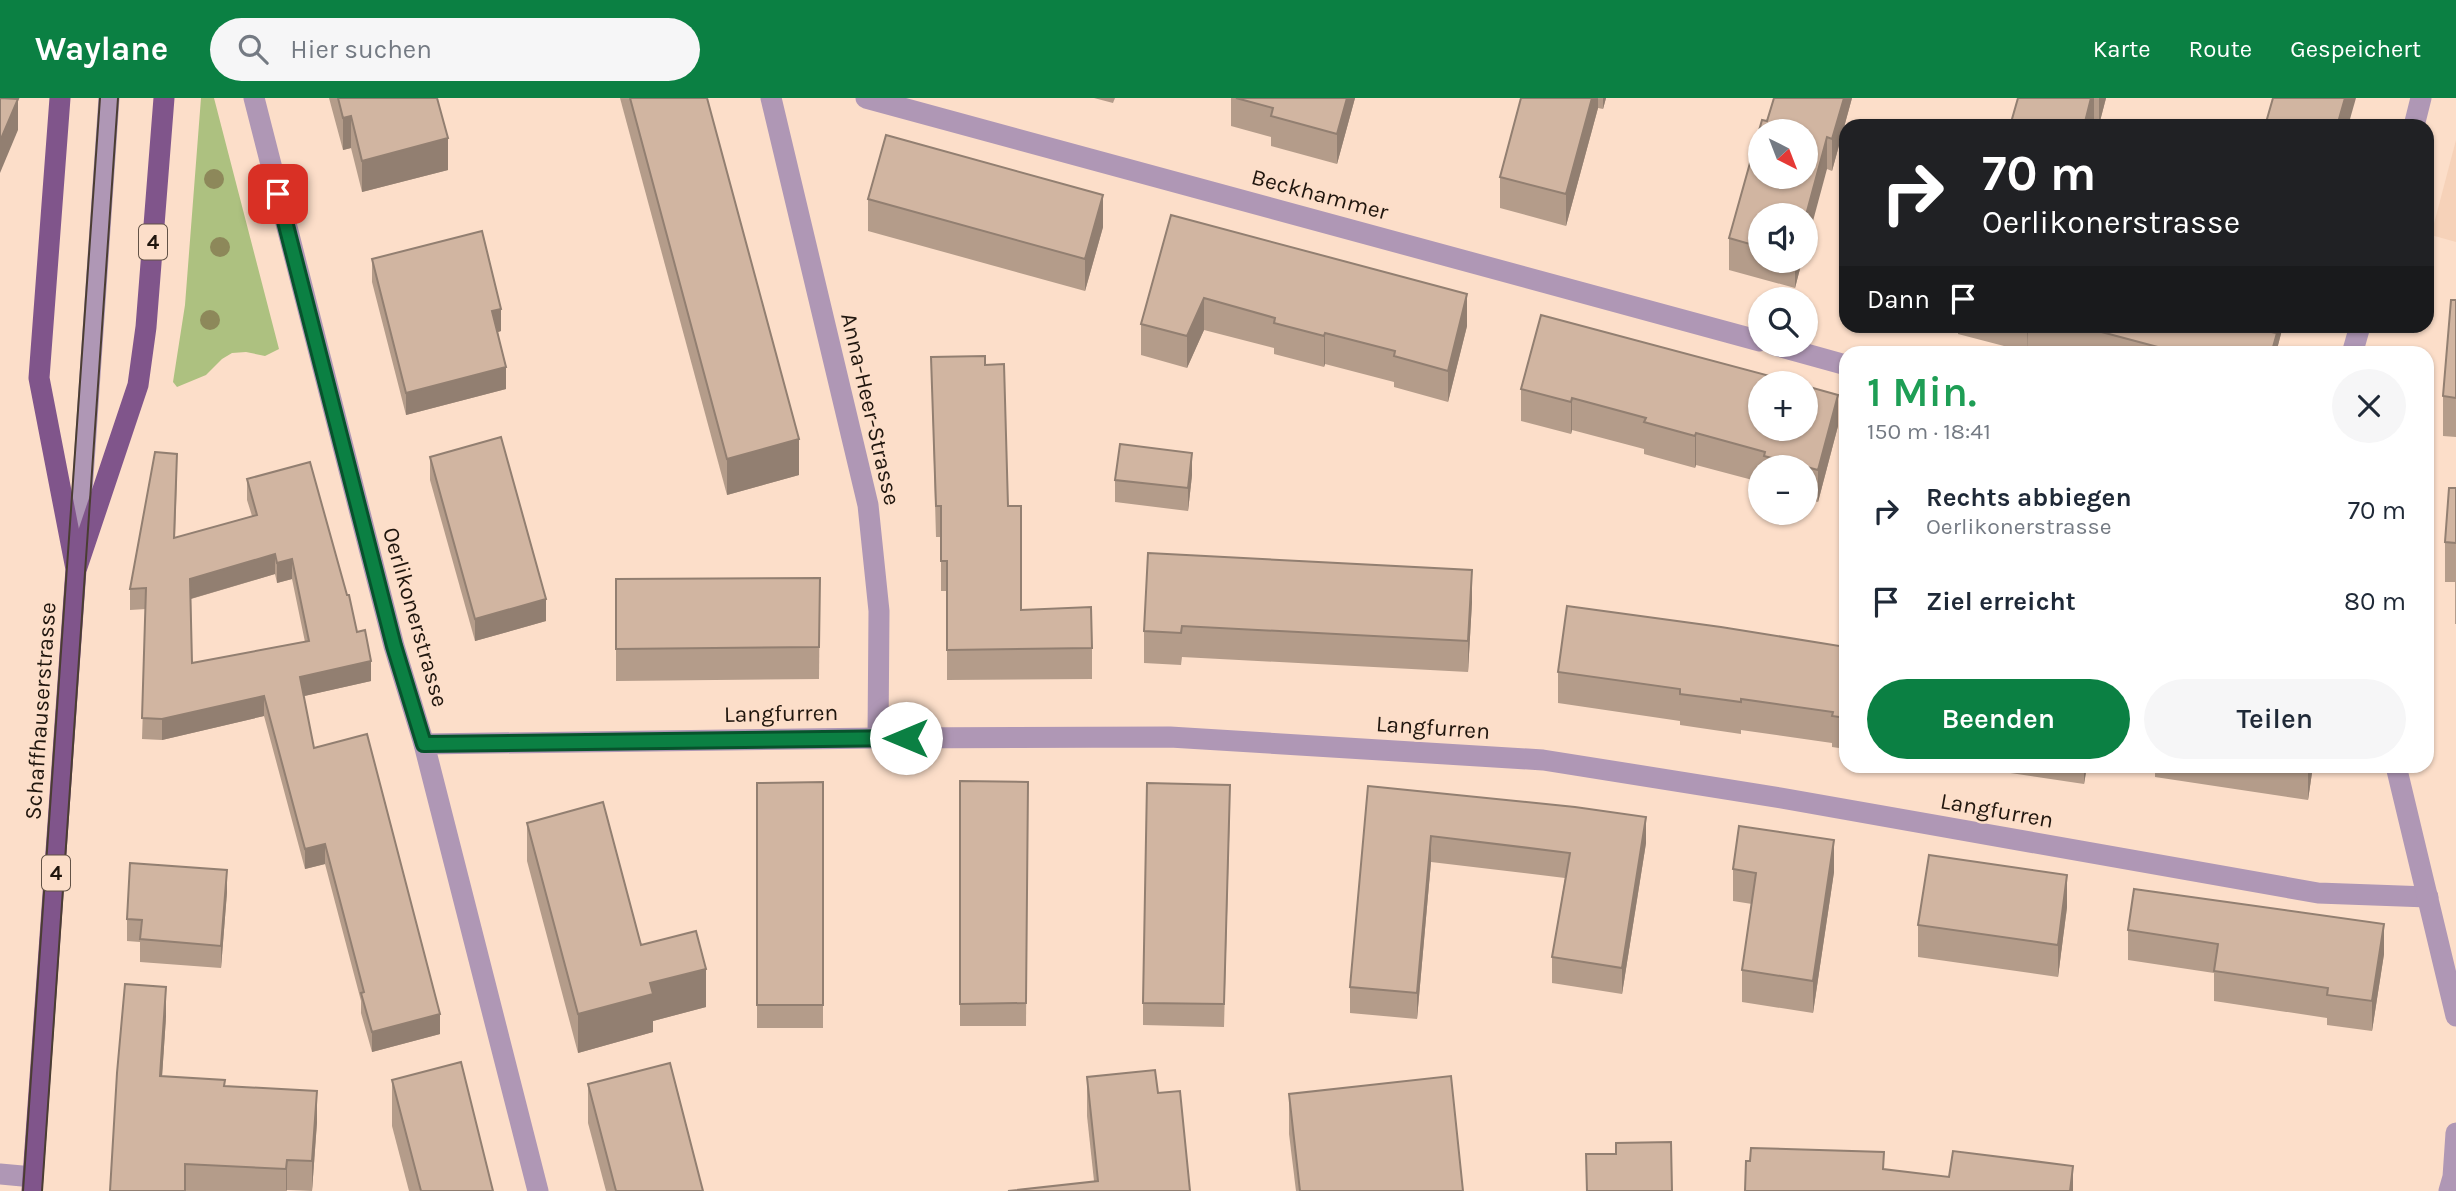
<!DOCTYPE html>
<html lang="de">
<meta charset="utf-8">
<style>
:root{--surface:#fff;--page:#f6f6f7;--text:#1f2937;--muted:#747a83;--accent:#0b8043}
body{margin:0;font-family:Karla,sans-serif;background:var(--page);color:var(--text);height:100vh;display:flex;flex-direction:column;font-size:26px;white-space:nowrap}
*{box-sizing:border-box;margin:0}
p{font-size:23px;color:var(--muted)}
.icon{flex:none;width:38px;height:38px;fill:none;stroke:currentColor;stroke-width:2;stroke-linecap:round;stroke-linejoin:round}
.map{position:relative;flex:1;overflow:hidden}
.drawer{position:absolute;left:1839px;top:248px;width:595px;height:427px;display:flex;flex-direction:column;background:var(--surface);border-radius:21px;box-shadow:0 2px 5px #0004}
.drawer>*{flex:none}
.guide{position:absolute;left:1839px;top:21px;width:595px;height:214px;border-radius:21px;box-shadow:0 2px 5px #0004;background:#202124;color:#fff;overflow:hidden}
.needle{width:46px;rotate:138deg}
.tools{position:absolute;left:1748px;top:21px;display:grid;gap:14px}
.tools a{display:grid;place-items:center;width:70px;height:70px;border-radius:50%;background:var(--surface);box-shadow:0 2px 5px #0004;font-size:35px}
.pin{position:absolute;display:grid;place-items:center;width:60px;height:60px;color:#fff;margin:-30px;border-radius:14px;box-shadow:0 4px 10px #0006}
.me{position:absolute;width:77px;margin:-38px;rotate:270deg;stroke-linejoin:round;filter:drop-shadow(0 0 5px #0008)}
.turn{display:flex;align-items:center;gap:24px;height:147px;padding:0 28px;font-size:32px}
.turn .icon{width:91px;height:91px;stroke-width:2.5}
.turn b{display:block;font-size:49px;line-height:60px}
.then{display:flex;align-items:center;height:66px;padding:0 28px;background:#0003;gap:14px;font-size:26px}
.round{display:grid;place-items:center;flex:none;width:74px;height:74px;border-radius:37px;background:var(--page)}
.summary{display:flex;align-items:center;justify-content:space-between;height:119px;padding:0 28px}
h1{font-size:42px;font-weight:600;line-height:52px;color:#1e9e55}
.button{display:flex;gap:14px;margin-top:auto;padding:14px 28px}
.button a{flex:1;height:80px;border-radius:42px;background:var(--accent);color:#fff;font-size:28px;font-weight:600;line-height:80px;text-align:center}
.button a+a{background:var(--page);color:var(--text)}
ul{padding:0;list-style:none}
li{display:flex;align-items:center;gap:21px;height:91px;padding:0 28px}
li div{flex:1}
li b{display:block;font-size:26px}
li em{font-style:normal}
header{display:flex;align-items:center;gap:42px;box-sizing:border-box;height:98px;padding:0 35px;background:var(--accent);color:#fff}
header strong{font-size:33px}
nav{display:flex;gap:38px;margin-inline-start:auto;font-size:24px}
.search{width:490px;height:63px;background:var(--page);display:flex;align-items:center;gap:18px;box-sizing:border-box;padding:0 24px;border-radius:38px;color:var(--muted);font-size:26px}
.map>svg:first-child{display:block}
</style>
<header>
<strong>Waylane</strong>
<div class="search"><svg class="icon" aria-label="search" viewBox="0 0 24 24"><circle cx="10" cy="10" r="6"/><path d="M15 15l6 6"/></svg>Hier suchen</div>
<nav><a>Karte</a><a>Route</a><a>Gespeichert</a></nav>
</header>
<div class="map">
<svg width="2456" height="1093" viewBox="0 0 2456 1093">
<rect width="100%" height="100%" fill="#fcdec9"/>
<path fill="#f6d2b9" d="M2456 42V144L2431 137Z"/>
<path fill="#adc180" d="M201 0H214L279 251 265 258 246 254 232 255 222 261 206 277 177 289 173 284 185 207Z"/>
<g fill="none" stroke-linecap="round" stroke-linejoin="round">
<path stroke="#af97b5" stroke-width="21" d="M78 452 109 0"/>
<g stroke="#af97b5" stroke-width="21">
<path d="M254 0 394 548 424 646 538 1093"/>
<path d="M771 0 868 407 879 513 878 640"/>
<path d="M866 0 1760 243"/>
<path d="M2414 28 2421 0"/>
<path d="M1774 247 1846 267"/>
<path d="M2352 256 2360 228"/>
<path d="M424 646 878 640 1170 639 1543 662 1781 700 2318 795 2428 799"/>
<path d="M2396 668 2456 918"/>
<path d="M0 1076 33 1079"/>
<path d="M2449 1093 2453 1079 2456 1035"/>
</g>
<g stroke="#80558b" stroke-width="21">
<path d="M77 469 138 287 146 229 164 0"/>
<path d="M32 1093 76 471 39 280 60 0"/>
</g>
<g stroke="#4a3d32" stroke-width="2">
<path d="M23 1093 100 0"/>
<path d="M42 1093 118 0"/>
</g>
</g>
<g fill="#8d885a">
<circle cx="214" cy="81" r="10"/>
<circle cx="220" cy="149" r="10"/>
<circle cx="210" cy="222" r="10"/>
</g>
<g fill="#b49c8a" fill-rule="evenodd">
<path d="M329 0H437L448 72 362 94 351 50 343 52Z"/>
<path d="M620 0H707L799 377 727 397Z"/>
<path d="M1094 0H1115L1113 5Z"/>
<path d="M1231 0H1355L1337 66 1271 48V39L1231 28Z"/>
<path d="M1521 0H1606L1603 11 1598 10 1566 128 1500 110V79Z"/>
<path d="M1852 0 1832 73 1827 71 1760 117V163H1802L1795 190 1729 172V140L1767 23Z"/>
<path d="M2018 0H2106L2099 27 2094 26V28H2010Z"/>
<path d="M868 101 1103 129 1085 193 868 133Z"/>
<path d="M1171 117 1467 228 1448 304 1394 289V284L1325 266 1324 269 1274 256V250L1204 232 1187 270 1141 257V226Z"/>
<path d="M372 161 501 233 498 234 506 291 406 317 372 184Z"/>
<path d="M2456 202V339L2443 338V298Z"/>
<path d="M1958 228H2283L2277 251V256H2045L2028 251 2027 254 1958 236Z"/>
<path d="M931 259 985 267 1008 408 1021 512 1092 550V581L947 582V493H941V439H936Z"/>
<path d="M1521 291 1838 328 1818 404 1806 401V369H1760V384L1696 367 1695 370 1644 356V351L1572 332 1571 336 1521 323Z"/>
<path d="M430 359 546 523 475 543 430 382Z"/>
<path d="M177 376 175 440 252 418 247 402V381L357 534 371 583 304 598 314 650 440 936 372 954 361 915V903L325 766 305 771 264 618 162 642 142 641 146 511 130 512V491ZM275 476 277 485 292 481 305 544 192 565 191 501Z"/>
<path d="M1192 377 1188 413 1115 404V382Z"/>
<path d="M2456 390V526H2455V484H2445V444Z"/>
<path d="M1148 455 1472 504 1468 574 1182 559 1181 567 1144 565V533Z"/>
<path d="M820 480 819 581 616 583V481Z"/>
<path d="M1846 549V651L1832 649V645L1741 632V636L1680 627V623L1558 605V574Z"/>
<path d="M1963 668H2087L2084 686Z"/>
<path d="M2155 668H2313L2308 702 2155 679Z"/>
<path d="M960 683 1028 684 1026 928H960Z"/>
<path d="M823 684V930H757V685Z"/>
<path d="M1368 688 1646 745 1622 896 1552 885V859L1565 780 1431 764 1417 921 1350 915V889Z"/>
<path d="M1230 709 1224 929 1143 927V905Z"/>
<path d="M527 725 641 847 706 909 653 923V934L578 955 527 763Z"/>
<path d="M1733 771 1834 774 1813 915 1742 904V872L1752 806 1733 803Z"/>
<path d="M227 794 221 870 140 864V844L127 843V821Z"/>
<path d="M2067 809 2058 879 1918 859V827Z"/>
<path d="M2128 832 2384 856 2372 933 2327 927V920L2214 903V875L2128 862Z"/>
<path d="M166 919 162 978 225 988 317 1024 312 1093 287 1092 286 1093H110Z"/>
<path d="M1087 979 1158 995 1190 1093 1094 1083 1087 1018Z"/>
<path d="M392 982 493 1093H409L392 1028Z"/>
<path d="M588 986 703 1093H606L588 1025Z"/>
<path d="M1289 996 1463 1093H1296L1289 1036Z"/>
</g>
<g fill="#927f71">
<path d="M1347 0H1355L1337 66V36Z"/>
<path d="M1592 0H1598V10L1566 128V96Z"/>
<path d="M1603 0H1606L1603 11Z"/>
<path d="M1844 0H1852L1832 73V41Z"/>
<path d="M2091 0H2094V28H2084Z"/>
<path d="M2099 0H2106L2099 27Z"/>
<path d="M2345 0H2356L2348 28H2337Z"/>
<path d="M18 1V32L0 75V43Z"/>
<path d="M351 18V50L343 52V20Z"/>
<path d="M1827 39V71L1806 149V117Z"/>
<path d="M448 40V72L362 94V63Z"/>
<path d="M1103 97V129L1085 193V161Z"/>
<path d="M1795 163H1802L1795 190Z"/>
<path d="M1467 196V228L1448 304V273Z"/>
<path d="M1204 200V232L1187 270V238Z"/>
<path d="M501 211V233L492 236V213Z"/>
<path d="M2027 228H2028L2027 254Z"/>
<path d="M2273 228H2283L2277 251V256H2271V234Z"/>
<path d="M1325 235V266L1324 269V238Z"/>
<path d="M506 269V291L406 317V295Z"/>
<path d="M1838 297V328L1818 404V372Z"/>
<path d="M1572 300V332L1571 336V304Z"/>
<path d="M1696 335V367L1695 370V338Z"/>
<path d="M799 341V377L727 397V361Z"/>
<path d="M1192 355V377L1188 413V390Z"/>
<path d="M275 456V476L190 501V481Z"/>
<path d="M292 461V481L277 485V465Z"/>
<path d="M1472 472V504L1468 574V543Z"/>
<path d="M546 501V523L475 543V521Z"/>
<path d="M371 563V583L300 599V579Z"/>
<path d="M264 598V618L162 642V621Z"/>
<path d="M2084 668H2087L2084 686Z"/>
<path d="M2308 668H2313L2308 702Z"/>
<path d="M1646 719V745L1622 896V870Z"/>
<path d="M1431 738V764L1417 921V895Z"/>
<path d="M1834 742V774L1813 915V883Z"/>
<path d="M325 746V766L305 771V751Z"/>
<path d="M227 772V794L221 870V848Z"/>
<path d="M2067 777V809L2058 879V847Z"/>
<path d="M2384 826V856L2372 933V903Z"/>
<path d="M706 871V909L653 923V934L578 955V916L650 885Z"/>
<path d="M166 889V919L160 1009V978Z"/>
<path d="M440 916V936L372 954V934Z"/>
<path d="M317 993V1024L312 1093V1063Z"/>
<path d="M287 1062V1092L286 1093V1071Z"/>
<path d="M2073 1068V1093H2070Z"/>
</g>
<g fill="#d1b5a1" stroke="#927f71" stroke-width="2" fill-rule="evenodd">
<path d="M0 0 18 1 0 43Z"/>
<path d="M338 0H437L448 40 362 63 351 18 343 20Z"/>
<path d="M630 0H707L799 341 727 361Z"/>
<path d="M1236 0H1347L1337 36 1271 18 1273 10Z"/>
<path d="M1521 0H1592L1566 96 1500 79Z"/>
<path d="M1774 0H1844L1832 41 1827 39 1806 117H1760V149L1729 140 1762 22 1767 23ZM1760 33H1806V79H1760Z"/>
<path d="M2018 0H2091L2084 28H2010Z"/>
<path d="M2273 0H2345L2337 28H2265Z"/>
<path d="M886 37 1103 97 1085 161 868 101Z"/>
<path d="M1171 117 1467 196 1448 273 1394 258 1395 253 1325 235 1324 238 1274 225 1275 220 1204 200 1187 238 1141 226Z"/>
<path d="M482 133 501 211 492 213 506 269 406 295 372 161Z"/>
<path d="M2451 202H2456V300L2443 298Z"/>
<path d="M1541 217 1796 285H1760V331H1806V288L1838 297 1818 372 1764 358 1765 354 1696 335 1695 338 1644 324 1646 320 1572 300 1571 304 1521 291Z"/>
<path d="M2079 228H2273L2271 234 2277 235 2271 256H2184Z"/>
<path d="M985 258V267L1004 266 1008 408H1021V512L1091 509 1092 550 947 552V463H941V408H936L931 259Z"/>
<path d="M501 339 546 501 475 521 430 359Z"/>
<path d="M1120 346 1192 355 1188 390 1115 382Z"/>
<path d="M155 354 177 356 174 440 257 417 247 381 310 364 347 497H349L357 534 365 532 371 563 300 579 314 650 367 636 440 916 372 934 361 895 364 894 325 746 305 751 264 598 162 621 142 620 146 490 130 491ZM275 456 277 465 292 461 309 543 192 565 190 481Z"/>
<path d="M2449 390H2456V445L2445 444Z"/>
<path d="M1148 455 1472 472 1468 543 1182 528 1181 535 1144 533Z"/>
<path d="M820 480 819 549 616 551V481Z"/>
<path d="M1567 508 1721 529 1846 549V620L1832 618 1833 614 1741 601V604L1711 600 1680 596V591L1558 574Z"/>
<path d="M960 683 1028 684 1026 905 960 906Z"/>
<path d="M823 684V907H757V685Z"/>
<path d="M1147 685 1230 687 1224 906 1143 905Z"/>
<path d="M1368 688 1575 709 1646 719 1622 870 1552 859 1570 755 1431 738 1417 895 1350 889Z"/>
<path d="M603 704 641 847 696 833 706 871 650 885 653 896 578 916 527 725Z"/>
<path d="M1739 728 1834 742 1813 883 1742 872 1756 775 1733 771Z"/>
<path d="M1929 757 2067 777 2058 847 1918 827Z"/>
<path d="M130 765 227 772 221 848 140 841 142 822 127 821Z"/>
<path d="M2134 791 2384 826 2372 903 2327 897 2328 890 2214 873 2218 846 2128 832Z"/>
<path d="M125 886 166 889 160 978 225 982 224 988 317 993 312 1063 287 1062 286 1071 185 1066V1093H110L117 975Z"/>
<path d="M461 964 493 1093H421L392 982Z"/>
<path d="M670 965 703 1093H616L588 986Z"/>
<path d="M1155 972 1158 995 1180 993 1190 1093H1008L1098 1083 1087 979Z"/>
<path d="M1451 978 1463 1093H1300L1289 996Z"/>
<path d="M1671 1044 1672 1093H1587L1586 1056H1616V1045Z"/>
<path d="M1751 1050 1884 1054 1883 1071 1949 1079 1953 1053 2073 1068 2070 1093H1745L1746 1063H1750Z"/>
</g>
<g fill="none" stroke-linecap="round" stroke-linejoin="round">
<defs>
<path id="route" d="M278 96 394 548 424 646 906 640"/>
</defs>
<use href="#route" stroke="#07532c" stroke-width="18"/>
<use href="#route" stroke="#0b8043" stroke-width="12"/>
</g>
<g text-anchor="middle" stroke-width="5" stroke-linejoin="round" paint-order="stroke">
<g fill="#fcdec9" stroke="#625246" stroke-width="2">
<rect x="139" y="126.5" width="28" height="35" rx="5"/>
<rect x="42" y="757.5" width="28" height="35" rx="5"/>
</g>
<g font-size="21" font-weight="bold" fill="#20160e">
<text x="153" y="151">4</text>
<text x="56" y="782">4</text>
</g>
<g font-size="23" fill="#20160e" stroke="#fcdec9">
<text transform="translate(1320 96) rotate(15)" y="8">Beckhammer</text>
<text transform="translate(871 311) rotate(77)" y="8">Anna-Heer-Strasse</text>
<text transform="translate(416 519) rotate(74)" y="8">Oerlikonerstrasse</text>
<text transform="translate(40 613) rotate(-86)" y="8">Schaffhauserstrasse</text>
<text transform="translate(781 615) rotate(-1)" y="8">Langfurren</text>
<text transform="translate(1433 629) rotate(4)" y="8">Langfurren</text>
<text transform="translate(1997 712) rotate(10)" y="8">Langfurren</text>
</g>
</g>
</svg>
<div class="tools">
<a><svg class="needle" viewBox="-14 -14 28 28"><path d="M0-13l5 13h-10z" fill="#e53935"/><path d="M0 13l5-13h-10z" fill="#747a83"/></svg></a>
<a><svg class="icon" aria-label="sound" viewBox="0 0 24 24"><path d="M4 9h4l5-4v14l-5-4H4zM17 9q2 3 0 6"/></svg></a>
<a><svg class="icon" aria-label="search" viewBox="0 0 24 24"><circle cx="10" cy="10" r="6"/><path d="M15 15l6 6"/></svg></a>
<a>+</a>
<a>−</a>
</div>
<div class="pin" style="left:278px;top:96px;background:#d93025"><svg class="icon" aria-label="arrive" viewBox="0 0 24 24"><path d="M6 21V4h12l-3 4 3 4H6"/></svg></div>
<svg class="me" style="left:906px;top:640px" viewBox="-20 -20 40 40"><circle r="19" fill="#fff"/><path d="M0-13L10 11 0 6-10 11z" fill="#0b8043"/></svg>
<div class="guide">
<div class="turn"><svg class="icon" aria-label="right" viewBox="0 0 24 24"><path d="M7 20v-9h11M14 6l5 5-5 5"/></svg><div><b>70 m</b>Oerlikonerstrasse</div></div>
<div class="then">Dann<svg class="icon" aria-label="arrive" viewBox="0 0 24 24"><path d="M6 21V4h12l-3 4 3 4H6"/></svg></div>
</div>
<section class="drawer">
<div class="summary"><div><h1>1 Min.</h1><p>150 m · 18:41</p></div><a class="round"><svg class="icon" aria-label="close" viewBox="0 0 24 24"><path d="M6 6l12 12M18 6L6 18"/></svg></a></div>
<ul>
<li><svg class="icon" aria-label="right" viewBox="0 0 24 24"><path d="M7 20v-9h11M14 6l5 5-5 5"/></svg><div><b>Rechts abbiegen</b><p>Oerlikonerstrasse</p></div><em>70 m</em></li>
<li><svg class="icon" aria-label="arrive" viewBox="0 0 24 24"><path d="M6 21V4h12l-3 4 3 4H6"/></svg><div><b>Ziel erreicht</b></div><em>80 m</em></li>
</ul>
<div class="button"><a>Beenden</a><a>Teilen</a></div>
</section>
</div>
